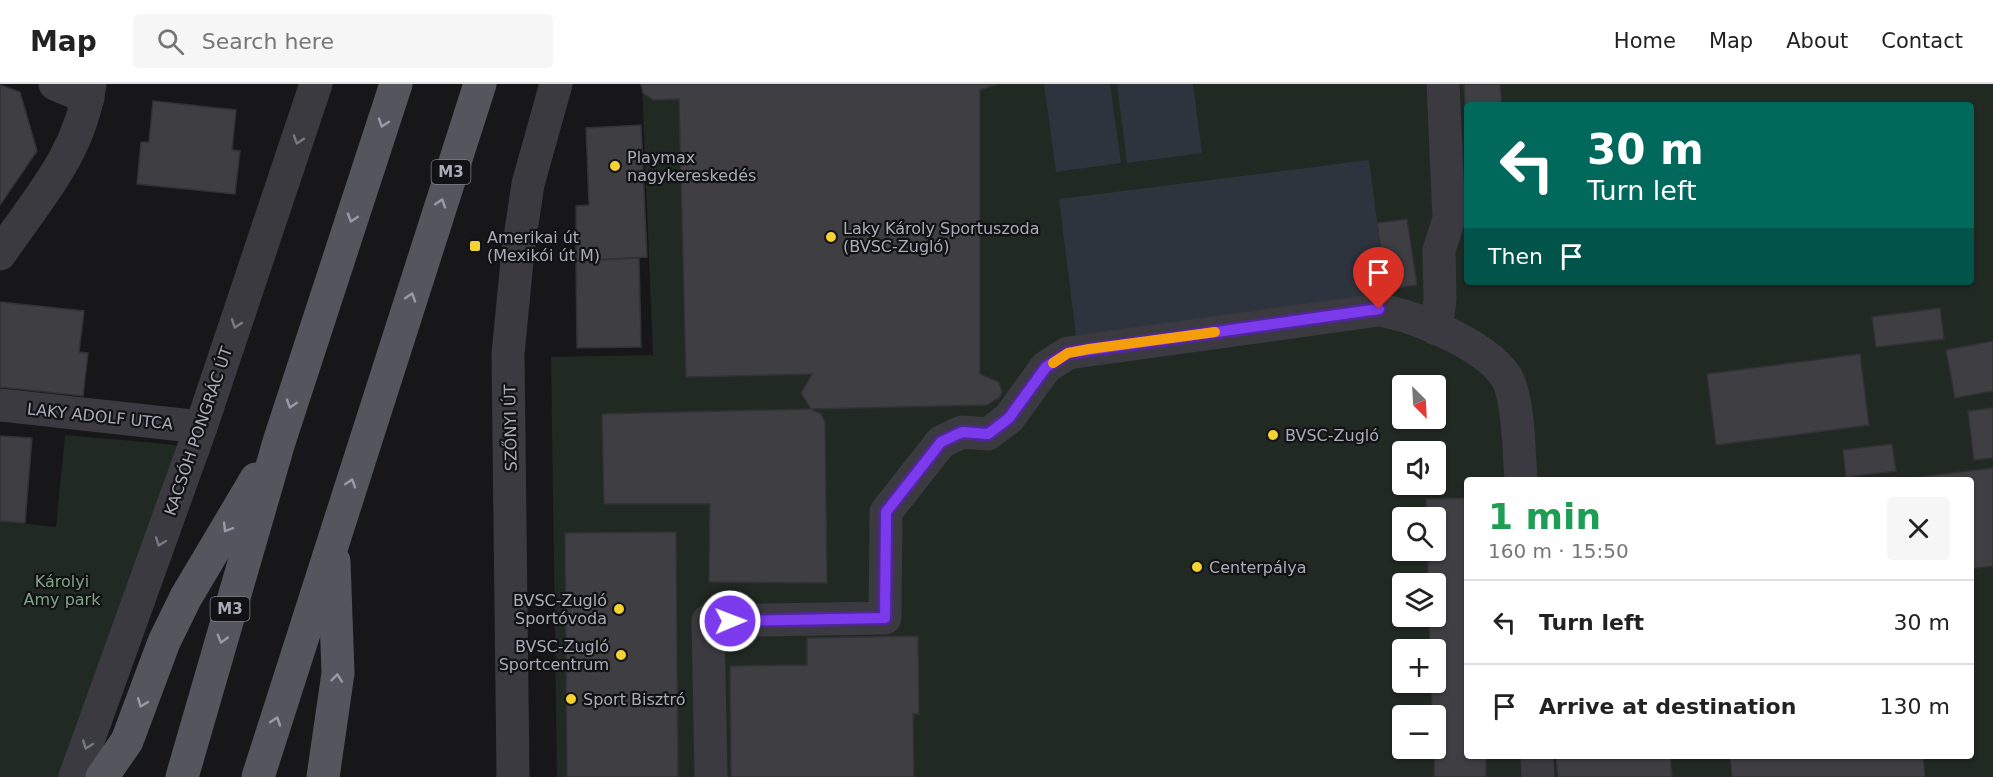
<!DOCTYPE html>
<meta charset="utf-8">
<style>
:root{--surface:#fff;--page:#f6f6f6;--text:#222;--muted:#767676;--line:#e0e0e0}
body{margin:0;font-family:"DejaVu Sans",sans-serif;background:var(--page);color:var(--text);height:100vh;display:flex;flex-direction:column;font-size:22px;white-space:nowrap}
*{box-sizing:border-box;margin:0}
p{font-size:20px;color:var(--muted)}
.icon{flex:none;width:33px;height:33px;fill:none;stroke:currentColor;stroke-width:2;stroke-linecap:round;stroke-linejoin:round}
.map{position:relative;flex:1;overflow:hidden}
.drawer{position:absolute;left:1464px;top:393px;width:510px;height:282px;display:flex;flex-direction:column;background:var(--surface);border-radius:6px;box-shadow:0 2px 4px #0004}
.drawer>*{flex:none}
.hud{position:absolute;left:1464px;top:18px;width:510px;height:183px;border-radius:6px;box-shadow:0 2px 4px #0004;background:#00695c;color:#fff;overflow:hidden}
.needle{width:39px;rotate:156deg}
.fabs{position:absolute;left:1392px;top:291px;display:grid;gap:12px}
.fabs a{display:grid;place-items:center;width:54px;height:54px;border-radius:6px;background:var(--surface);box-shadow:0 2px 4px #0004;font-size:30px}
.pin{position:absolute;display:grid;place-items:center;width:51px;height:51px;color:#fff;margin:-62px -26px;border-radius:50% 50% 50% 0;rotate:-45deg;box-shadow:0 0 6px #0007}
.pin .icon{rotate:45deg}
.me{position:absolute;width:66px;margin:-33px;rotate:89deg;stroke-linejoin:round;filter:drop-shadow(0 0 4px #0008)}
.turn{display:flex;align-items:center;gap:21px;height:126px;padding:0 24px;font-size:27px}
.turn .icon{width:78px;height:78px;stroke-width:2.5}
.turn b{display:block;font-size:42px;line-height:51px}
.then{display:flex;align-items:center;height:57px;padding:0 24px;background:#0003;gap:12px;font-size:22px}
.round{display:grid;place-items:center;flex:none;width:63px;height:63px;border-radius:6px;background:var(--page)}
.overview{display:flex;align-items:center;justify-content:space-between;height:102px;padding:0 24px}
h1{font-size:36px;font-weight:600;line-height:45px;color:#1e9e55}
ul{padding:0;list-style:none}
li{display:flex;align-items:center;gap:18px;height:84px;padding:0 24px;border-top:2px solid var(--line)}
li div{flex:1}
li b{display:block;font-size:22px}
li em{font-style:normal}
header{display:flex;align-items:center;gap:36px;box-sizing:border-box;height:84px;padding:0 30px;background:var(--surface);border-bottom:2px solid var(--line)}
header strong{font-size:28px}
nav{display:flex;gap:33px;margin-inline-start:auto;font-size:21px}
.search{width:420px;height:54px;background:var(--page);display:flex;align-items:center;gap:15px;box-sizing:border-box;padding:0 21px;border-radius:6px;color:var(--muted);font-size:22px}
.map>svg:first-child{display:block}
</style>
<header>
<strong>Map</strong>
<div class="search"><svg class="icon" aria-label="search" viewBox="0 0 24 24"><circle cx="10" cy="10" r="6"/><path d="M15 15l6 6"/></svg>Search here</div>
<nav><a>Home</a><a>Map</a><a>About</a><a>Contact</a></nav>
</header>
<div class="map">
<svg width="1993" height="693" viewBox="0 0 1993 693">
<rect width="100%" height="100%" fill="#171719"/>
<g fill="#212923" fill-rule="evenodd">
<path d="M642 0H1993V693H557L551 273 653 271ZM1467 21H1971V198H1467ZM1402 302H1436V334H1402ZM1402 368H1436V400H1402ZM1467 396H1971V672H1467ZM1402 434H1436V466H1402ZM1402 500H1436V532H1402ZM1402 566H1436V598H1402ZM1402 632H1436V664H1402Z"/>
<path d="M65 351 177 361 88 617 59 693H0V437L56 443Z"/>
</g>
<g fill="#2d343e">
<path d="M1044 0H1110L1121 79 1056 88Z"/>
<path d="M1117 0H1193L1202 69 1127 79Z"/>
<path d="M1369 76 1387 212 1076 252 1059 115Z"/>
</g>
<g fill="#3f3f43" stroke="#323135" stroke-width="1.5">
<path d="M997 0 980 6V290L999 298 1002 308 999 314 987 321 811 325 801 309 812 290 686 293 679 15 653 16 643 9 641 0Z"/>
<path d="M1464 0H1500L1502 21H1467V61Z"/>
<path d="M0 1 20 8 37 67 0 121Z"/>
<path d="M153 17 236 26 232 66 240 67 235 110 137 100 141 58H149Z"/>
<path d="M641 41 647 173 576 177V122L589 121 586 44Z"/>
<path d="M1407 135 1417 201 1386 206 1377 139Z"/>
<path d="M639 174 641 263 577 264 576 177Z"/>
<path d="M0 218 84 227 79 268 88 269 83 312 0 303Z"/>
<path d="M1940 224 1944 255 1876 263 1872 233Z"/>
<path d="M1993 257V307L1955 314 1946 266Z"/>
<path d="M1860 270 1869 341 1716 361 1707 290Z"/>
<path d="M1993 324V374L1974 376 1968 327Z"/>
<path d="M811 325 821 330 825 338 827 499 709 498 710 420H604L602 330Z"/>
<path d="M0 352 32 354 25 439 0 437Z"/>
<path d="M1892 360 1896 387 1846 393 1843 366Z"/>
<path d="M1993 384V482L1971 485V396H1920V393Z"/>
<path d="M1467 414V672H1486V693H1434L1436 632H1432L1431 598H1436V566H1430L1429 532H1436V500H1428V466H1436V434H1427L1426 415Z"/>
<path d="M676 448 678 693H567L565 449Z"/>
<path d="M918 552 919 630H913L914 693H731L730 582 807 581V554Z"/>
<path d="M1556 672H1670L1672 693H1558Z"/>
<path d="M1730 672H1923L1925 693H1732Z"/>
</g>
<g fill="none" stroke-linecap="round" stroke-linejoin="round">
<g stroke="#3a3a40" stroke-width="33">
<path d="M55 0 88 14"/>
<path d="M0 170C38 114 80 70 90 0"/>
<path d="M1436 245 1440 215 1439 166 1449 135 1443 0"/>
<path d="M0 321 201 343"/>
<path d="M1537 672 1538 693"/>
<path d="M75 693 201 343 316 0"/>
<path d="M513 693 508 270 518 167 528 100 556 0"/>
<path d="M711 693 708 537 885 534 886 428 941 358 962 348 988 350 1009 334 1046 283 1068 269 1379 226C1415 232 1483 260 1505 291 1519 310 1519 371 1521 396"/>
</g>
<g stroke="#54555d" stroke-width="33">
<path d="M102 693 127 657 164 558 186 513 256 395"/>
<path d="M182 693 279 358 396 0"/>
<path d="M258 693 480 0"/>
<path d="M323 693 338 589 334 477"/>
</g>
</g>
<defs><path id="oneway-chevron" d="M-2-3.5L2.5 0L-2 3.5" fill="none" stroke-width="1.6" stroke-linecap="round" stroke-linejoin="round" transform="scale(1.5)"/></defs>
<g stroke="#989ba7">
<use href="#oneway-chevron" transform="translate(383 39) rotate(108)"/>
<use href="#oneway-chevron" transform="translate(441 119) rotate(-72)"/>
<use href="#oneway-chevron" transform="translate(352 134) rotate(108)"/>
<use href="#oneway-chevron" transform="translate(411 213) rotate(-72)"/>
<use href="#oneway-chevron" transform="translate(291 320) rotate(108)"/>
<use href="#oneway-chevron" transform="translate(351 399) rotate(-72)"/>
<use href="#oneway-chevron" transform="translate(227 444) rotate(121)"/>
<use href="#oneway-chevron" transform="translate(222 555) rotate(106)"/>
<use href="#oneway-chevron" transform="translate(337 594) rotate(-84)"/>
<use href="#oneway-chevron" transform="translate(142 619) rotate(111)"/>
<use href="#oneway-chevron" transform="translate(276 637) rotate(-72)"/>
</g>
<g stroke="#777983">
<use href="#oneway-chevron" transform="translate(298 56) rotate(108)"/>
<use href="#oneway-chevron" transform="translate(236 240) rotate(109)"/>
<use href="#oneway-chevron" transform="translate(160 458) rotate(110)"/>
<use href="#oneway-chevron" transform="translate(87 661) rotate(110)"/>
</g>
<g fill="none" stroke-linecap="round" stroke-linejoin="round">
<defs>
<path id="route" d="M730 537 885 534 886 428 941 358 962 348 988 350 1009 334 1046 283 1068 269 1379 225"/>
</defs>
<use href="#route" stroke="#51269a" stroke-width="15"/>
<use href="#route" stroke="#7c3aed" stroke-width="10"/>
<path stroke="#f59e0b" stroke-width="10" d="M1053 279 1068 269 1089 265 1215 248"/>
</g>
<g fill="#f5d234" stroke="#121214" stroke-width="2">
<circle cx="615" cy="82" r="6"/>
<circle cx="831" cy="153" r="6"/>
<rect x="469" y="156" width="12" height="12" rx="3"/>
<circle cx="1273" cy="351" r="6"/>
<circle cx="1197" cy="483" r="6"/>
<circle cx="619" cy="525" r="6"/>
<circle cx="621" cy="571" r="6"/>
<circle cx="571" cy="615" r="6"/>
</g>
<g text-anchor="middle" stroke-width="4.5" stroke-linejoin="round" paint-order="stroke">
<g fill="#121214" stroke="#7c7e88" stroke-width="1.5">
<rect x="431.5" y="76" width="39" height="24" rx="4.5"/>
<rect x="210.5" y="513" width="39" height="24" rx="4.5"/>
</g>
<g font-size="15" font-weight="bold" fill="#a9acb9">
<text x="451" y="93">M3</text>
<text x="230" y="530">M3</text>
</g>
<g font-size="16" fill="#a9acb9" stroke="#121214" text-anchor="start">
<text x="627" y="79">Playmax<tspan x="627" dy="18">nagykereskedés</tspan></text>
<text x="843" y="150">Laky Károly Sportuszoda<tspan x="843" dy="18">(BVSC-Zugló)</tspan></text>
<text x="487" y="159">Amerikai út<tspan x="487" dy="18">(Mexikói út M)</tspan></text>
<text x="1285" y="357">BVSC-Zugló</text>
<text x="1209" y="489">Centerpálya</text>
<text x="607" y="522" text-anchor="end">BVSC-Zugló<tspan x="607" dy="18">Sportóvoda</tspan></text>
<text x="609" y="568" text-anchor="end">BVSC-Zugló<tspan x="609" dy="18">Sportcentrum</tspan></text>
<text x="583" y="621">Sport Bisztró</text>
</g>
<g font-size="16" fill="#a9acb9" stroke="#121214">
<text transform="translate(100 332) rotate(6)" y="6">LAKY ADOLF UTCA</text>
<text transform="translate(510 344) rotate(-91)" y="6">SZŐNYI ÚT</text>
<text transform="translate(198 347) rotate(-71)" y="6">KACSÓH PONGRÁC ÚT</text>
</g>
<g font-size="16" fill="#80a488" stroke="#121214">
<text x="62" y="503">Károlyi<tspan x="62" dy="18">Amy park</tspan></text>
</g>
</g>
</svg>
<div class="fabs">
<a><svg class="needle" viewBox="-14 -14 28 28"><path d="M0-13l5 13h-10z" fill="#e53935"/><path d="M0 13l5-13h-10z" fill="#767676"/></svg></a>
<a><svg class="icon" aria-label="sound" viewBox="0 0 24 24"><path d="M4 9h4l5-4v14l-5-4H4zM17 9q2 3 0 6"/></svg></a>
<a><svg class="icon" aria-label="search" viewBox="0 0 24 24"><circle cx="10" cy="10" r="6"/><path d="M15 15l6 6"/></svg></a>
<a><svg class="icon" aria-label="layers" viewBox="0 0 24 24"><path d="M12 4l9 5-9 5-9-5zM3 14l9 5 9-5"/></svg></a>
<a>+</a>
<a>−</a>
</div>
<div class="pin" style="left:1379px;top:225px;background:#d93025"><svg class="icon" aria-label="arrive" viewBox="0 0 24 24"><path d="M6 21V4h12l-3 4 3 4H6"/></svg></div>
<svg class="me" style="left:730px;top:537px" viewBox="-20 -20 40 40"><circle r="17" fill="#7c3aed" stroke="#fff" stroke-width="3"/><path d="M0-11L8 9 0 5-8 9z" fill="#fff"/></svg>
<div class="hud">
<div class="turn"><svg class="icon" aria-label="left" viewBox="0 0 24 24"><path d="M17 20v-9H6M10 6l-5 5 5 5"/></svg><div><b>30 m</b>Turn left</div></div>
<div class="then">Then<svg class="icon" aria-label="arrive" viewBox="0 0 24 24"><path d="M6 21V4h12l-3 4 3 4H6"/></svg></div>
</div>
<section class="drawer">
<div class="overview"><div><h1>1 min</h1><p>160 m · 15:50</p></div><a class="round"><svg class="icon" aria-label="close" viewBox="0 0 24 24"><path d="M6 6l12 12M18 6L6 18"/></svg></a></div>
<ul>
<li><svg class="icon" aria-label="left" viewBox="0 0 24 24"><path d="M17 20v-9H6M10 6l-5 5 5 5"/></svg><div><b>Turn left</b></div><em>30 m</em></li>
<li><svg class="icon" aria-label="arrive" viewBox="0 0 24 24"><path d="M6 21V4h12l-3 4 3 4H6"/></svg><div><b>Arrive at destination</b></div><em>130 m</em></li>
</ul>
</section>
</div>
